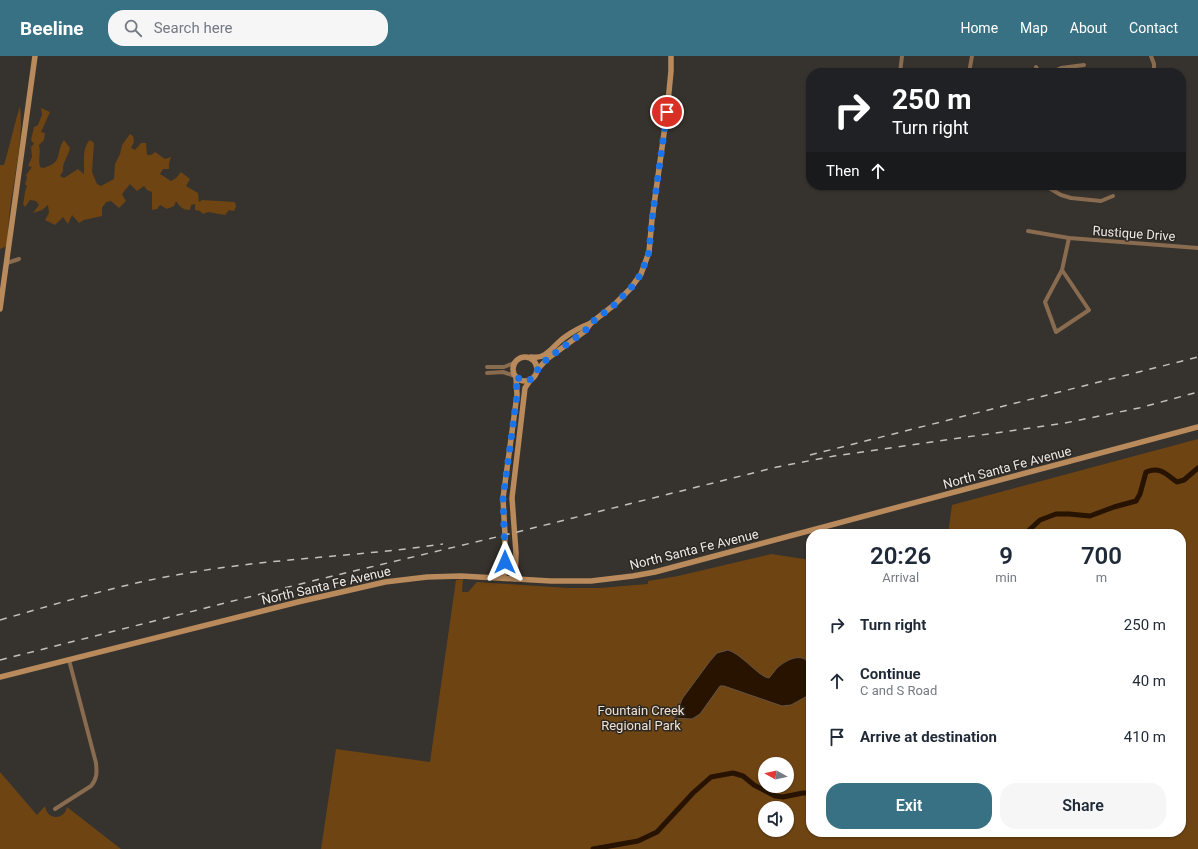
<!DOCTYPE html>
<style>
:root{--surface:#fff;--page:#f6f6f7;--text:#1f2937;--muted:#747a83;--accent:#387184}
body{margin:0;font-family:Roboto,sans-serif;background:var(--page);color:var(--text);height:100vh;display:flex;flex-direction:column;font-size:15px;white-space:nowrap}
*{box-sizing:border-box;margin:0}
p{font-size:13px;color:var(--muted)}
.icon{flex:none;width:22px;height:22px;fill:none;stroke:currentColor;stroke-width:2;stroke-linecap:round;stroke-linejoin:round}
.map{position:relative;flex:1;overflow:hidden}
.sheet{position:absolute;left:806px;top:473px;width:380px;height:308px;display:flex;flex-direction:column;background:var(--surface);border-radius:16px;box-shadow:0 1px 3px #0004}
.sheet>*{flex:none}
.hud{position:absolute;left:806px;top:12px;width:380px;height:122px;border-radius:16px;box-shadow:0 1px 3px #0004;background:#202124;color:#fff;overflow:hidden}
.needle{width:26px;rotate:278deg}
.tools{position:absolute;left:758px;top:701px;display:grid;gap:8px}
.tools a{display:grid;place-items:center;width:36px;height:36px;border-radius:50%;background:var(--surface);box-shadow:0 1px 3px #0004;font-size:20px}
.pin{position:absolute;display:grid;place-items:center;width:34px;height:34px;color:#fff;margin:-17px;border:2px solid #fff;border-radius:50%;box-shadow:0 1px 4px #0007}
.me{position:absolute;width:44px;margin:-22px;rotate:0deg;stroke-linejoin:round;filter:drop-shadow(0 0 3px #0008)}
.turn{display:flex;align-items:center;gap:14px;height:84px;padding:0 20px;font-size:18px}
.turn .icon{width:52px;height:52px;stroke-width:2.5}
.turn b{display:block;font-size:28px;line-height:34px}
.then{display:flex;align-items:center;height:38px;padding:0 20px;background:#0003;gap:8px;font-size:15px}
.eta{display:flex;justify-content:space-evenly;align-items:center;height:68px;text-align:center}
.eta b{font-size:24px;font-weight:600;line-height:28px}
.primary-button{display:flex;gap:8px;margin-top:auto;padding:8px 20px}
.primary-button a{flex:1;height:46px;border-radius:16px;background:var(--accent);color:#fff;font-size:16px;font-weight:600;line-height:46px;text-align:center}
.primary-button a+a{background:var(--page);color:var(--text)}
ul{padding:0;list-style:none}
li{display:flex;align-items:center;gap:12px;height:56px;padding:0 20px}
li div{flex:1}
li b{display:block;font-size:15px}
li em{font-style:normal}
header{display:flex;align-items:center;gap:24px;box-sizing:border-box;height:56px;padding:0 20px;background:var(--accent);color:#fff}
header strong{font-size:19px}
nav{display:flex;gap:22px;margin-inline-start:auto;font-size:14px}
.search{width:280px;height:36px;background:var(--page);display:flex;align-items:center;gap:10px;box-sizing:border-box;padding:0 14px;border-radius:16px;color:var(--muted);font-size:15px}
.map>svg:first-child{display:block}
</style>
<header>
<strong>Beeline</strong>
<div class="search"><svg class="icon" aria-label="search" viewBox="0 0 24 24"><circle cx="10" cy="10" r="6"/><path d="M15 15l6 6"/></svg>Search here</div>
<nav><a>Home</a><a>Map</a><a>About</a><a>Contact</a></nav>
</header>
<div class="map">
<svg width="1198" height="793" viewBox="0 0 1198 793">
<rect width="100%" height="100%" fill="#36322d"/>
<g fill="#6e4413" fill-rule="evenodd">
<path d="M20 50C23 76 18 101 14 127 10 148 8 169 7 190L0 193V109H4C10 89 14 69 20 50Z"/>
<path d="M41 52 50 56 41 76 45 77 44 84 39 89C41 96 38 103 40 111L43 112C64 107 55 96 64 84L70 92C68 101 62 107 63 115L60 120 64 122 78 113 84 118C85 107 81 93 90 84L94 87 92 116 97 128 101 130 114 123 115 108 120 98 122 89 130 78 133 80 134 86 131 92 135 94 141 87H146L147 99H151L155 96 165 103 171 101 169 107V113H163L160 118 171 125 176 122 181 116 190 123 186 130 198 137 199 146 202 144 235 146 236 151 234 155 229 154 225 159 208 156 203 158 200 155 195 154V148L191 149 190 154C183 154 180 151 176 145L174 150 167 153 160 149 157 153 152 154V136L147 134 144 130 137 135 130 128 122 138 126 145 119 152 111 145 106 146 102 152V160L84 164 79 167 72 159 68 168 63 161 55 169 45 164 49 157 48 149 42 154 33 157 39 149 36 145 30 144 25 151 23 148C25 141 24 136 27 130L25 128 27 122 26 119 32 111 28 110 32 101 31 91 34 88 31 84 34 71 38 69 42 59Z"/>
<path d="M1198 383V793H321L336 693 430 706 456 524 463 523 462 536H468L477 526 568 532H599L648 528V525L678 520 771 498 811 504V776H1181V478H948L952 449ZM765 708H787V730H765ZM765 752H787V774H765Z"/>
<path d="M0 716 37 759 45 750C47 764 64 765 67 751L121 793H0Z"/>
</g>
<path fill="#271300" stroke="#625345" d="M728 594C743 599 759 621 769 622 772 619 774 615 777 612 787 603 805 594 811 612 813 620 811 630 811 638L791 649 782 650 724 630H720L700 658 692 663 673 662 678 659 679 651 682 643 710 605 717 597Z"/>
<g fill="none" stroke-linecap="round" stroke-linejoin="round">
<g stroke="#271300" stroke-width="5">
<path d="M1025 478 1040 464 1056 458H1069L1090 460 1114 451 1136 445 1140 438 1146 416C1160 410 1166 418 1177 426L1184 424 1198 412"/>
<path d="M593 793 638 785 657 776 693 737 711 721 733 717 743 720 754 729 775 740 783 741 803 737H811"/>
</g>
<g stroke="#896b4f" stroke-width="4">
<path d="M1151 0 1154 8V17"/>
<path d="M1036 11 1040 17"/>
<path d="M900 17 902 0"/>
<path d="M969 17 972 0"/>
<path d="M1050 17 1061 12 1084 9"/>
<path d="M1044 129 1061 139 1071 142 1101 145 1113 140"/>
<path d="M1028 175 1069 182 1198 192"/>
<path d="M7 207 19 203"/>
<path d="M1062 214 1045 246 1056 276 1089 254 1062 214 1069 182"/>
<path d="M487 311H504L514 307"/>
<path d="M487 317 503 316 515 320"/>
<path d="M55 753 91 730C97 723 97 717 96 707L69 604"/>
</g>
<g stroke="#b98a5c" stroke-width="5.5">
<path d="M0 253 35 0"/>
<circle cx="525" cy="313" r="12"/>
<path d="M531 301C547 304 553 289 565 281 573 275 581 271 591 267"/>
<path d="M538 313 547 303 585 275 591 267 614 249 630 233 641 218 649 196 652 163 667 56 671 15V0"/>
<path d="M504 522 505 479 503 442 517 339 516 321"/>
<path d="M515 523 516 497 512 442 525 332 531 323"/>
<path d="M0 621 298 546 385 526 427 521 461 520 551 525H591L633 520 655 516 1198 371"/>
</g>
<g stroke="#c4c0bd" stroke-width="1.5" stroke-dasharray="7 7" stroke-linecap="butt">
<path d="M810 399 1198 301"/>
<path d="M0 564C66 545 132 525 200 515 280 502 362 500 443 488"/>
<path d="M0 604 312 525 505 479 777 411 834 400 1065 367 1139 352 1198 336"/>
</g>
</g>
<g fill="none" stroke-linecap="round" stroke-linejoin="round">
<path stroke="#1a73e8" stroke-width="7" stroke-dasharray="0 12.6" d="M505 506 503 442 517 339 516 321 524 325H528L534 321 538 313 547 303 585 275 591 267 614 249 630 233 641 218 649 196 652 163 667 56"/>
</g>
<g text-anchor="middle" stroke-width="3" stroke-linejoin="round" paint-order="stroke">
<g font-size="13" fill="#ebe8e5" stroke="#2c2824">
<text transform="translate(1134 177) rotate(4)" y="5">Rustique Drive</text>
<text transform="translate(1007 411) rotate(-15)" y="5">North Santa Fe Avenue</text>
<text transform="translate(694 493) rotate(-14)" y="5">North Santa Fe Avenue</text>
<text transform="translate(326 529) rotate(-13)" y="5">North Santa Fe Avenue</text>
</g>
<g font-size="13" fill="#f2e0cf" stroke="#2c2824">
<text x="641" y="659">Fountain Creek<tspan x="641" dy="15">Regional Park</tspan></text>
</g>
</g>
</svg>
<div class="tools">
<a><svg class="needle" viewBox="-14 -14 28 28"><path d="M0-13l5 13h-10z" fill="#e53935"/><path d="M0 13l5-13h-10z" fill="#747a83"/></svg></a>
<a><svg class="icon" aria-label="sound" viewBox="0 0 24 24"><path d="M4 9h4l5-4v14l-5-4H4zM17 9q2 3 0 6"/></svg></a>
</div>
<div class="pin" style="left:667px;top:56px;background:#d93025"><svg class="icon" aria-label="arrive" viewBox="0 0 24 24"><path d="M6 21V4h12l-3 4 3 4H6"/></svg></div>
<svg class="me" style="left:505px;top:506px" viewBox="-20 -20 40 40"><path d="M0-17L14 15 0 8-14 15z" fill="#1a73e8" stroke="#fff" stroke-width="4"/></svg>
<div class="hud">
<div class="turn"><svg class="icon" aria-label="right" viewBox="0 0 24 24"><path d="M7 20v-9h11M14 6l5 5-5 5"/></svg><div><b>250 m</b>Turn right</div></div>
<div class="then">Then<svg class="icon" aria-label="ahead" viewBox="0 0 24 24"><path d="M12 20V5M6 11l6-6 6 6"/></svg></div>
</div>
<section class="sheet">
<div class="eta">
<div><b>20:26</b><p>Arrival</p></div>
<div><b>9</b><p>min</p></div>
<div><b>700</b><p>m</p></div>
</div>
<ul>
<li><svg class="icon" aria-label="right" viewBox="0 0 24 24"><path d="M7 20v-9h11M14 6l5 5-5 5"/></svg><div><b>Turn right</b></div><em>250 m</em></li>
<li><svg class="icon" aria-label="ahead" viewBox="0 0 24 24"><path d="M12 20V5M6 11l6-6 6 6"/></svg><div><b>Continue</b><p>C and S Road</p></div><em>40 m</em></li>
<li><svg class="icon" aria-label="arrive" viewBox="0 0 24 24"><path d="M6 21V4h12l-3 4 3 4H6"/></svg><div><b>Arrive at destination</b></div><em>410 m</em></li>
</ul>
<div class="primary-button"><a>Exit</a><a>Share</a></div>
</section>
</div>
